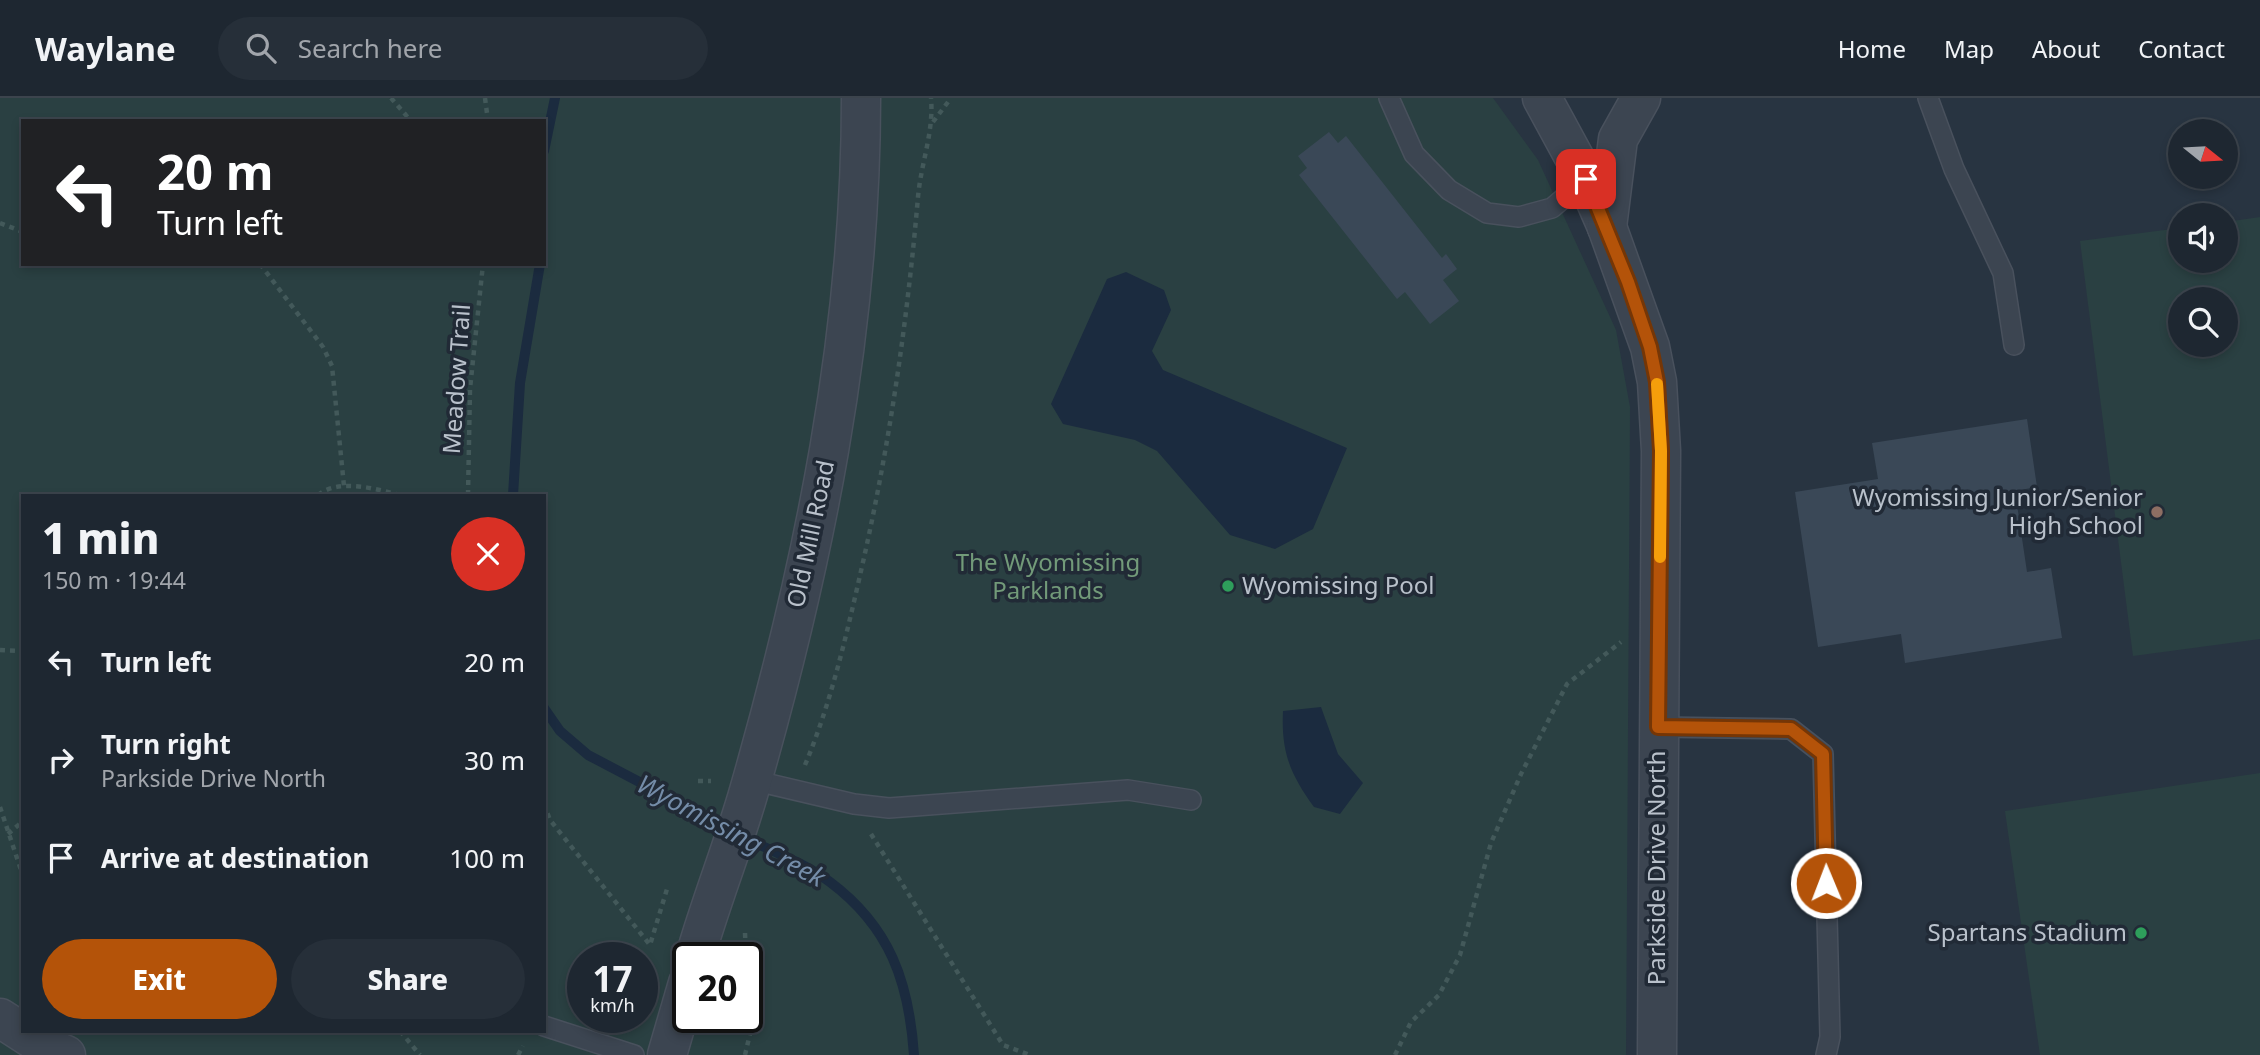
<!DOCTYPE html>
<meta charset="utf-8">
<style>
:root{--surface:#1e2731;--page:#262f39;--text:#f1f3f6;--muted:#a1a5ab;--line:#3c444d;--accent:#b45309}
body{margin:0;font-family:"Noto Sans",sans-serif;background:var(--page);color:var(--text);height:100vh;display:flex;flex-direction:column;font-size:26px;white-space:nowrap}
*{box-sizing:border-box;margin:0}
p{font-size:23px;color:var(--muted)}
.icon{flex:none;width:38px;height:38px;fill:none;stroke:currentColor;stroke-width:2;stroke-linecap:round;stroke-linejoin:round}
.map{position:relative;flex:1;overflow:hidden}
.drawer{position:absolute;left:21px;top:396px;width:525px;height:539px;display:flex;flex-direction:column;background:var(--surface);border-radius:0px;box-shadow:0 4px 10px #0003,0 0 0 2px var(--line)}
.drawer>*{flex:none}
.top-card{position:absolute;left:21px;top:21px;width:525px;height:147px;border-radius:0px;box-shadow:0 4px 10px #0003,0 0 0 2px var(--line);background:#202124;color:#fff;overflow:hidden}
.needle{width:46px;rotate:108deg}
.buttons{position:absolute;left:2168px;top:21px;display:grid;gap:14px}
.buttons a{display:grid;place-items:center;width:70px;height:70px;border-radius:50%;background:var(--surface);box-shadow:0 4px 10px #0003,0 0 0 2px var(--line);font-size:35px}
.speed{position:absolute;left:567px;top:844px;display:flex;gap:14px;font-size:35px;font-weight:700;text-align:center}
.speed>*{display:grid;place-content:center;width:91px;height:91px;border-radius:50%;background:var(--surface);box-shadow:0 4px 10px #0003,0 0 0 2px var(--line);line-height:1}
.speed small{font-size:18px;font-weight:400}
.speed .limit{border:4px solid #111;border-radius:10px;background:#fff;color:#111}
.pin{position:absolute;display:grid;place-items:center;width:60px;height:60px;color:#fff;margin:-30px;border-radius:14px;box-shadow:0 4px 10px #0006}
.me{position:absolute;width:77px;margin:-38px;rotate:359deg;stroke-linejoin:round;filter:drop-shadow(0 0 5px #0008)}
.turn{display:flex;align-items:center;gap:24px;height:147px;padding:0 21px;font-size:32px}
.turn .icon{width:91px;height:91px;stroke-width:2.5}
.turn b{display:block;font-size:49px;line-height:60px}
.round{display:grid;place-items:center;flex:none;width:74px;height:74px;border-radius:37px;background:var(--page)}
.headline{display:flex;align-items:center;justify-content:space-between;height:119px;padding:0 21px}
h1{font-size:42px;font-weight:800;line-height:52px}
.button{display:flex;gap:14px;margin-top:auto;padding:14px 21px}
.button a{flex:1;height:80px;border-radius:42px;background:var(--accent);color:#fff;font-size:28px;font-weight:800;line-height:80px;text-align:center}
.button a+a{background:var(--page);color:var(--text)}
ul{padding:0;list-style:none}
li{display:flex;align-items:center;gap:21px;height:98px;padding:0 21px}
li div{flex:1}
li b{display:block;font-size:26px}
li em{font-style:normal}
header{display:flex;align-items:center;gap:42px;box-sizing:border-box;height:98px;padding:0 35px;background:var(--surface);border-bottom:2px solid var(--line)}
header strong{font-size:33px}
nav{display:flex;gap:38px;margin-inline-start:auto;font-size:24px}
.search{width:490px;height:63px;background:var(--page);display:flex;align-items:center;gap:18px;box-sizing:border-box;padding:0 24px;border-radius:38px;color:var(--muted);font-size:26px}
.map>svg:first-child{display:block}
</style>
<header>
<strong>Waylane</strong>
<div class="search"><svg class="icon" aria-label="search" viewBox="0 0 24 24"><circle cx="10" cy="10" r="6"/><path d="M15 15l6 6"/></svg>Search here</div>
<nav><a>Home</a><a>Map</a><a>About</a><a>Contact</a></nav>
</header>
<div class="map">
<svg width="2260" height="957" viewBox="0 0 2260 957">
<rect width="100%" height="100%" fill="#283441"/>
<g fill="#2a4042" fill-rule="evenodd">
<path d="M0 0H1493L1538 62 1616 232 1630 309 1626 957H0ZM23 23H544V166H23ZM23 397H544V933H23ZM583 859H642V919H583ZM688 859H747V919H688Z"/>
<path d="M2260 119V541L2133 558 2080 143 2180 130V163H2226V124ZM2226 201V247H2180V201Z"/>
<path d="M2260 675V957H2040L2005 713Z"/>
</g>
<g fill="#1b2b3f">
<path d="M1126 174 1164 192 1171 212 1152 253 1163 272 1347 350 1313 431 1275 451 1230 437 1157 353 1135 342 1063 326 1051 306 1107 181Z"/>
<path d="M1321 609 1338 656 1363 685 1340 716 1314 709C1290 676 1281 654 1283 613Z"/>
</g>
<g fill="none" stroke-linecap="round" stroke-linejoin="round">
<g stroke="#1b2b3f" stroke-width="10">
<path d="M544 53 555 0"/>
<path d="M513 397 520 285 540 166"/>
<path d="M544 610 560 633 588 657 729 731"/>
<path d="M743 739C771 753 805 765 830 784 890 829 909 884 914 957"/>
</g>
</g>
<g fill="#3a4857">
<path d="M1329 34 1338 45 1346 38 1442 160 1446 156 1457 171 1443 182 1459 203 1430 226 1405 194 1397 201 1299 77 1307 70 1298 58Z"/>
<path d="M2027 321 2037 389 2015 393 2027 474 2051 470 2062 540 1905 565 1901 536 1818 549 1795 394 1878 381 1872 345Z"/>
</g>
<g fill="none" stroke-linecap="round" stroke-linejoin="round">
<defs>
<g id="service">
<path d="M1389 0 1414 56 1449 92 1487 115 1519 119 1552 110 1586 81"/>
<path d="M1928 0 1954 71 2003 175 2014 247"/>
<path d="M1658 629 1791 631 1823 656 1830 939 1826 957"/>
<path d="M752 682 854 706 889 710 1128 692 1191 702"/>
<path d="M544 928 634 957"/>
</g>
<g id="minor">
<path d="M1542 0 1586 81 1607 129"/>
<path d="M1607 129 1618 41 1641 0"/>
<path d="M0 920 39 945 66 957"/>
</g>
<g id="tertiary">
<path d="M1607 129 1650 249 1657 284 1661 353 1657 957"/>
<path d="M695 859C711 803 733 749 749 693 814 467 861 236 861 0"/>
<path d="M667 957 688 885"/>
</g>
</defs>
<use href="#service" stroke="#49515d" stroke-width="22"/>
<use href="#minor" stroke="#49515d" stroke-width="41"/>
<use href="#tertiary" stroke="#49515d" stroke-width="41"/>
<g stroke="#43595a" stroke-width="4.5" stroke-dasharray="5 5" stroke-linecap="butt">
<path d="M391 0 411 23"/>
<path d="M485 0 488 23"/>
<path d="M933 24 951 0"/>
<path d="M0 125 23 134"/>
<path d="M260 166 323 249 332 268 344 388"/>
<path d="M318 397C339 380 376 391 400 397"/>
<path d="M468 397 470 291 483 166"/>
<path d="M0 552 23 553"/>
<path d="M805 667C831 605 846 539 861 473 889 350 907 226 918 99 921 65 934 34 931 0"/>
<path d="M698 683H711"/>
<path d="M544 706 550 722 650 847 667 791"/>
<path d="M0 709 23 778"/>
<path d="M8 736 23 723"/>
<path d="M871 736 1003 947 1030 957"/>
<path d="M745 835 746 859"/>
<path d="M400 933 420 957"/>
<path d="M518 957 523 948"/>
<path d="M745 957 753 923 747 865"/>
<path d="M1395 957 1411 924 1439 897 1460 857 1491 745 1521 676 1567 586 1621 544"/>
</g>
<use href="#service" stroke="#3c4551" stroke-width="19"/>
<use href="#minor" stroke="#3c4551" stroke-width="38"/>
<use href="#tertiary" stroke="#3c4551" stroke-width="38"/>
</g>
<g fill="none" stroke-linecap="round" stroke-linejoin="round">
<defs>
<path id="route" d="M1586 81 1628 184 1650 249 1657 284 1661 353 1658 629 1791 631 1823 656 1826 785"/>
</defs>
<use href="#route" stroke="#753606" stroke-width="18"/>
<use href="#route" stroke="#b45309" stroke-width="12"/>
<path stroke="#f59e0b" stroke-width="12" d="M1657 286 1661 353 1660 459"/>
</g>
<circle fill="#8d6e63" stroke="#212a36" stroke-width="2.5" cx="2157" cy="414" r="7"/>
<g fill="#2e9e5b" stroke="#212a36" stroke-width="2.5">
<circle cx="1228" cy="488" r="7"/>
<circle cx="2141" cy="835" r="7"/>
</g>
<g text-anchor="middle" stroke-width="7" stroke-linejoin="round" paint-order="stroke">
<g font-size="24" fill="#b9c1cb" stroke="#212a36">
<text transform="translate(457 281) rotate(-86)" y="8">Meadow Trail</text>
<text transform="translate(811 436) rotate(-78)" y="8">Old Mill Road</text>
<text transform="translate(1657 770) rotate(-90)" y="8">Parkside Drive North</text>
</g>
<g font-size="24" fill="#b9c1cb" stroke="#212a36" text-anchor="end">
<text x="2143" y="408">Wyomissing Junior/Senior<tspan x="2143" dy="28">High School</tspan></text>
<text x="1242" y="496" text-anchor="start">Wyomissing Pool</text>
<text x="2127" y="843">Spartans Stadium</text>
</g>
<g font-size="24" fill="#729a79" stroke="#212a36">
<text x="1048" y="473">The Wyomissing<tspan x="1048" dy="28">Parklands</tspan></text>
</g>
<g font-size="26" font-style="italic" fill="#748ca8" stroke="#212a36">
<text transform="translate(731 733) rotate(28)" y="9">Wyomissing Creek</text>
</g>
</g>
</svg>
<div class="buttons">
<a><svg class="needle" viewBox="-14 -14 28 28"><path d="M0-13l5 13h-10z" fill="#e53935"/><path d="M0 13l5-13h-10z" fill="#a1a5ab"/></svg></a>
<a><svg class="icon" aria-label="sound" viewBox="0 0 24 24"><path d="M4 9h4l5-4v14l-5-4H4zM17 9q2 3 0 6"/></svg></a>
<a><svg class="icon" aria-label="search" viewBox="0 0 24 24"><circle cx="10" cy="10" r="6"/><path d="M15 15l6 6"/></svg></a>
</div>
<div class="speed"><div>17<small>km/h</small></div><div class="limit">20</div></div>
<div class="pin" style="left:1586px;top:81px;background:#d93025"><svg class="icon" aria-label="arrive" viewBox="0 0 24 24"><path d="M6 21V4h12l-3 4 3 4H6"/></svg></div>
<svg class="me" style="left:1826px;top:785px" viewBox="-20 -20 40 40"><circle r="17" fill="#b45309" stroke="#fff" stroke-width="3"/><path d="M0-11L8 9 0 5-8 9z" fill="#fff"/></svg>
<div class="top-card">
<div class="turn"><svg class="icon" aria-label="left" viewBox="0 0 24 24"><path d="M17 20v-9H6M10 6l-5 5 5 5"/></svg><div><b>20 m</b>Turn left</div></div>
</div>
<section class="drawer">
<div class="headline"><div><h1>1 min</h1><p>150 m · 19:44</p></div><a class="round" style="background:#d93025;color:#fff"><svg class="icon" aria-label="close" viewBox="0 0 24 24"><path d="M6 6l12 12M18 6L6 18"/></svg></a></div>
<ul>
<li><svg class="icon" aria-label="left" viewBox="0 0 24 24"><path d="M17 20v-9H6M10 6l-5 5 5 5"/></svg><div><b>Turn left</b></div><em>20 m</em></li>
<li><svg class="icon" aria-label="right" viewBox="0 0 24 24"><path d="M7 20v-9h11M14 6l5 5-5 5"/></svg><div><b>Turn right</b><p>Parkside Drive North</p></div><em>30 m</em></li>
<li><svg class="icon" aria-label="arrive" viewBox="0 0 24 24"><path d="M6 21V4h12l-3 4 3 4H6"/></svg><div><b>Arrive at destination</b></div><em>100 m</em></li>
</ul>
<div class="button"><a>Exit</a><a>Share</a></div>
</section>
</div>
